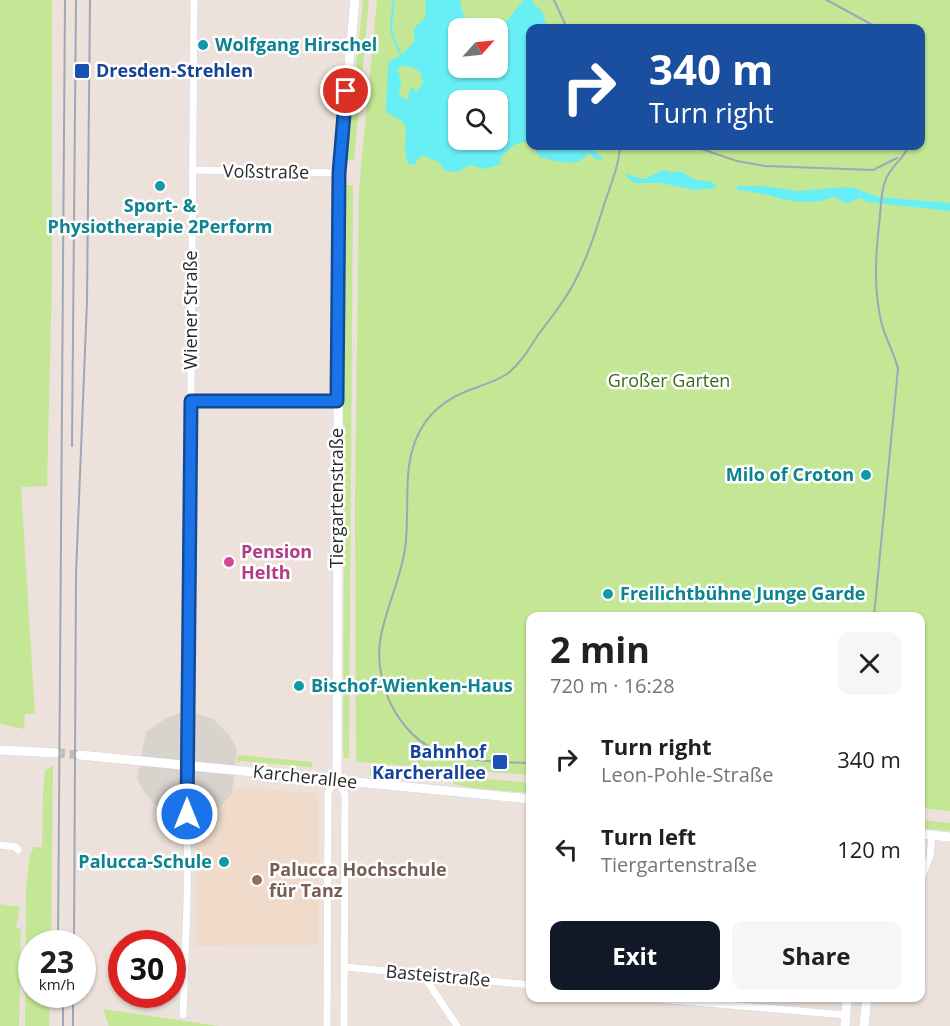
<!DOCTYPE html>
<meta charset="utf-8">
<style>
:root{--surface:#fff;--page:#f6f6f6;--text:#202124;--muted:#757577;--accent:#111827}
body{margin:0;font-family:"Open Sans",sans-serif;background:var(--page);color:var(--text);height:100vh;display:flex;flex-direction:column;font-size:22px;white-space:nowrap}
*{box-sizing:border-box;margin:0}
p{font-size:20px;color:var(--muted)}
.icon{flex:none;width:33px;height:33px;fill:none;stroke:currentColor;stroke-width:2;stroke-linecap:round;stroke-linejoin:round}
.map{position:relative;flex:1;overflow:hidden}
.panel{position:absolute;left:526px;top:612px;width:399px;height:390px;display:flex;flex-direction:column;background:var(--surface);border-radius:12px;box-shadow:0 2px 4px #0004}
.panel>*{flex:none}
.top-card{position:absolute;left:526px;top:24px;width:399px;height:126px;border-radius:12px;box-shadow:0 2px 4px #0004;background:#1a4fa0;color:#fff;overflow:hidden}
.needle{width:39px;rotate:63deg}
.fabs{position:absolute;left:448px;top:18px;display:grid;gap:12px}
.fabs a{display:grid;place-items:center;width:60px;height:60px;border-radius:12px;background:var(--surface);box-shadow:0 2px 4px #0004;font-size:30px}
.speed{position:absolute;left:18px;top:930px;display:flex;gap:12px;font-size:30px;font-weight:700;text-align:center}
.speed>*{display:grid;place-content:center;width:78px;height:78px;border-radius:50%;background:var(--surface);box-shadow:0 2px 4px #0004;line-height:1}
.speed small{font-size:15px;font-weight:400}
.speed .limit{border:9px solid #d22;background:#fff;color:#111}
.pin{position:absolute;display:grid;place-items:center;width:51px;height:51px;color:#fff;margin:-26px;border:3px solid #fff;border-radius:50%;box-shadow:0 2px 6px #0007}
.me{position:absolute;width:66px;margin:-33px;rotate:0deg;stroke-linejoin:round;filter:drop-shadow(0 0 4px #0008)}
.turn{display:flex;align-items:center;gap:21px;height:126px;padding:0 24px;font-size:27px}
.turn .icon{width:78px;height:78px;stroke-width:2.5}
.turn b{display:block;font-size:42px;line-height:51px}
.round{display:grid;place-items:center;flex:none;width:63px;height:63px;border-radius:12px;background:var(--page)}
.overview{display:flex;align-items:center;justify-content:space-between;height:102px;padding:0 24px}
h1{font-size:36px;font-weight:700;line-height:45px}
.primary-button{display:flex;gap:12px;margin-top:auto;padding:12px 24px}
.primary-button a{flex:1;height:69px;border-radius:12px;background:var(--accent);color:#fff;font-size:24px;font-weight:700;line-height:69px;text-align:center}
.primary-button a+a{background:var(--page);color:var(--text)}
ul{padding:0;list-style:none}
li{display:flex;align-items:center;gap:18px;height:90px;padding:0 24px}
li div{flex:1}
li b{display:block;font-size:22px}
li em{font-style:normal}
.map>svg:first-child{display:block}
</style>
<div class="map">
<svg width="950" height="1026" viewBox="0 0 950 1026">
<rect width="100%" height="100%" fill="#ede1db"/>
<path fill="#f0dbca" d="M234 787 319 793V945L195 946 197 816 208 813 228 800Z"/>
<g fill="#c3e794" fill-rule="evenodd">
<path d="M0 0H52V279L47 486 21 487 35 714H25L24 729 0 724Z"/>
<path d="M363 0H369L354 160H345L347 157Z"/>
<path d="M377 0H950V811L921 808V616H531V775L357 762 356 759 355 503 359 188ZM459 28H498V68H459ZM531 28H921V146H531ZM459 100H498V140H459Z"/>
<path d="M343 185H353L349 758H344L343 750 345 426 342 422V383L344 380 346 190Z"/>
<path d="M237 755 312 762 311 769 309 767 241 761 237 763Z"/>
<path d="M53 766 51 943 32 944V994L50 995 49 1026H25L26 886 30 855 34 847H42L43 794 45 770Z"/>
<path d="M370 768 438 774 437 778 428 777V781L370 776Z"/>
<path d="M454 776 531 783V793L473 788 453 784Z"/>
<path d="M921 820 950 823V831L921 828Z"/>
<path d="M0 904 20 907 16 928 21 929 19 1026H0Z"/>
<path d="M103 1009 219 1026H109Z"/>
</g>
<path fill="#d9d3ce" d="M179 713 198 714 213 719 229 735 237 749 232 794 221 806 208 813 197 816 175 815 160 810 145 793 137 779 146 732 166 718Z"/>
<g fill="#68eff5" fill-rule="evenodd">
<path d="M426 0H460C462 15 466 24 481 28H459V68H498V28H496L502 26 524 0H531L543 13 547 28H531V142C514 141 511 147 500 159L501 164 485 169 469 165 458 172 445 171 439 162 422 155 414 165 408 164 405 152 406 129 402 121 386 112 388 62 401 55 414 42V28L425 18ZM399 66 412 67 421 73 423 83 416 92 412 87 409 92 408 101 399 95 401 81 398 70ZM459 100H498V140H459Z"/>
<path d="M534 146H588L603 158 599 161 588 153C578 170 555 160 539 157Z"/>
<path d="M663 170 671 172H682L696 180 709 181 716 185 715 188 694 190 661 183H635L626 177 627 174C650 182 643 179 663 170Z"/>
<path d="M737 186H762L798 191 845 187 856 188 877 197 950 203V211L867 202 860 198C841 206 850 204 833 197 798 211 772 192 737 190Z"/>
</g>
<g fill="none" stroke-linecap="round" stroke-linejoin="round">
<path stroke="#68eff5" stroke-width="2" d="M394 0C391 28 387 28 401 55"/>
<path stroke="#c6bcb8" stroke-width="9" stroke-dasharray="9 4.5" stroke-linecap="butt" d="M56 753 80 755"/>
<defs>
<g id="street">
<path d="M192 170 339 173"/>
<path d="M191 401H337"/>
<path d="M0 845 16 847 18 850"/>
<path d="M921 879 930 856 932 835"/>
<path d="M345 967 531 985"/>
<path d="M423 975 457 1026"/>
<path d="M648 998 846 1015"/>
<path d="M183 1015 187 903 194 0"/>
<path d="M327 1026 328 792 337 780 345 794 344 1026"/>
</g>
<g id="secondary">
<path d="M0 750 56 753"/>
<path d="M80 755 531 799"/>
<path d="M337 780 339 173 355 0"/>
<path d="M921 834 950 837"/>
<path d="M845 1026 847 998"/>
<path d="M864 1026 867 998"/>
</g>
</defs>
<use href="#street" stroke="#d0d8e4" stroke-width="8"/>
<use href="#secondary" stroke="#d0d8e4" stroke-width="10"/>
<use href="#street" stroke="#fff" stroke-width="7"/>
<use href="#secondary" stroke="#fff" stroke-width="9"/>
<g stroke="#9ea7b6" stroke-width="2">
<path d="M554 0 567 28"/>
<path d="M827 0 878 28"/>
<path d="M693 146 737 161 765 166 873 170 897 158"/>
<path d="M72 446 76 0"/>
<path d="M874 616 898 369C894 352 885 338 881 321 873 286 876 250 880 216 881 204 881 190 886 179 891 166 904 158 909 146"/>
<path d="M531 763C504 762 476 762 450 755 402 743 374 688 380 641 385 610 400 581 405 549 411 509 400 465 421 429 434 406 454 395 478 387 488 383 498 380 507 374 520 364 529 349 538 335 551 318 564 302 574 283 588 257 596 230 605 202 611 184 619 165 620 146"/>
<path d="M58 944 65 0"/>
<path d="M74 944 76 574 87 301 90 0"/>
<path d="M63 1026V994"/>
<path d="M73 1026V994"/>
</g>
</g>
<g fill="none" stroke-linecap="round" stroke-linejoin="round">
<defs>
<path id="route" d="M187 814 191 401H337L339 173 346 91"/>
</defs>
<use href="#route" stroke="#114b97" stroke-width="15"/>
<use href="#route" stroke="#1a73e8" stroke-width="10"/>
</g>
<g fill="#0f9aa8" stroke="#fff" stroke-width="2">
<circle cx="203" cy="45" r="6"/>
<circle cx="160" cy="186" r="6"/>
<circle cx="866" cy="475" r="6"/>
<circle cx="608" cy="594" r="6"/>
<circle cx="299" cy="686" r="6"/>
<circle cx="224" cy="862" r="6"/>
</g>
<g fill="#1a4fb4" stroke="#fff" stroke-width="2">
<rect x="74" y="63" width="16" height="16" rx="3"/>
<rect x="492" y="754" width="16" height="16" rx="3"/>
</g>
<circle fill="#d1479c" stroke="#fff" stroke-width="2" cx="229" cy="562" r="6"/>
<circle fill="#8d6e63" stroke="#fff" stroke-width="2" cx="257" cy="880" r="6"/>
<g text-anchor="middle" stroke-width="5" stroke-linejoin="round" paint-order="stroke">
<g font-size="18" font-weight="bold" fill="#0d838f" stroke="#fff" text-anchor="start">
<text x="215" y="51">Wolfgang Hirschel</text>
<text x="160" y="212" text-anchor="middle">Sport- &amp;<tspan x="160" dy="21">Physiotherapie 2Perform</tspan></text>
<text x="854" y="481" text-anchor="end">Milo of Croton</text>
<text x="620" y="600">Freilichtbühne Junge Garde</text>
<text x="311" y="692">Bischof-Wienken-Haus</text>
<text x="212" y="868" text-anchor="end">Palucca-Schule</text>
</g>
<g font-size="18" font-weight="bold" fill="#164399" stroke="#fff" text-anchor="start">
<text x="96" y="77">Dresden-Strehlen</text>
<text x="486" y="758" text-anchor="end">Bahnhof<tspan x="486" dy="21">Karcherallee</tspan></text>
</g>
<g font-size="18" fill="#2a2a2a" stroke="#fff">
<text transform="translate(266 172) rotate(1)" y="6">Voßstraße</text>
<text transform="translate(191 310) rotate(-90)" y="6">Wiener Straße</text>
<text transform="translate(337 498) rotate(-90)" y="6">Tiergartenstraße</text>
<text transform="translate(305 777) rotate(6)" y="6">Karcherallee</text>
<text transform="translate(438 976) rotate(5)" y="6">Basteistraße</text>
</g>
<g font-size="18" fill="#3b6b16" stroke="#fff">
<text x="669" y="387">Großer Garten</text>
</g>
<g font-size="18" font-weight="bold" fill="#b23c85" stroke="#fff" text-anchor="start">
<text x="241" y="558">Pension<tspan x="241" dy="21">Helth</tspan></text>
</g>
<g font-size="18" font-weight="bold" fill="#785e54" stroke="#fff" text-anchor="start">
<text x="269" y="876">Palucca Hochschule<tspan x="269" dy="21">für Tanz</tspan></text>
</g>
</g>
</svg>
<div class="fabs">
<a><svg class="needle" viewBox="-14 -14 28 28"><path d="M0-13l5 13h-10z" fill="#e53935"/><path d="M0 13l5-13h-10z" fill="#757577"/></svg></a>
<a><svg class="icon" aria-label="search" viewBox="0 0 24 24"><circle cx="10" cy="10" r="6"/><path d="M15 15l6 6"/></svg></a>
</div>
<div class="speed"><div>23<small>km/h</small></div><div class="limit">30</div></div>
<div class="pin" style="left:346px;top:91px;background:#d93025"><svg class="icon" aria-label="arrive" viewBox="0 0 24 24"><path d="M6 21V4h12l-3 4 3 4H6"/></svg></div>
<svg class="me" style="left:187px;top:814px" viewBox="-20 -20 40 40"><circle r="17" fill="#1a73e8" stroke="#fff" stroke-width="3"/><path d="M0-11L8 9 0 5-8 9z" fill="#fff"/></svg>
<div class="top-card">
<div class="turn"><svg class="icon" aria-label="right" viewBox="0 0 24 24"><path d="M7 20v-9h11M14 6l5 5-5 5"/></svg><div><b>340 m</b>Turn right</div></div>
</div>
<section class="panel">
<div class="overview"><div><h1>2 min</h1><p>720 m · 16:28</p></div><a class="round"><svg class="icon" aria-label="close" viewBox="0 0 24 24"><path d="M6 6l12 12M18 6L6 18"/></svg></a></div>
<ul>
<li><svg class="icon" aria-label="right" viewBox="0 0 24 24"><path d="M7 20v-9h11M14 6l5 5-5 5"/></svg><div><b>Turn right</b><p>Leon-Pohle-Straße</p></div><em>340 m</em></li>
<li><svg class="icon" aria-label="left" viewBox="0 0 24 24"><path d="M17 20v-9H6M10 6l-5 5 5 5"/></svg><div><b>Turn left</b><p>Tiergartenstraße</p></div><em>120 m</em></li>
</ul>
<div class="primary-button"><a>Exit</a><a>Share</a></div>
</section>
</div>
